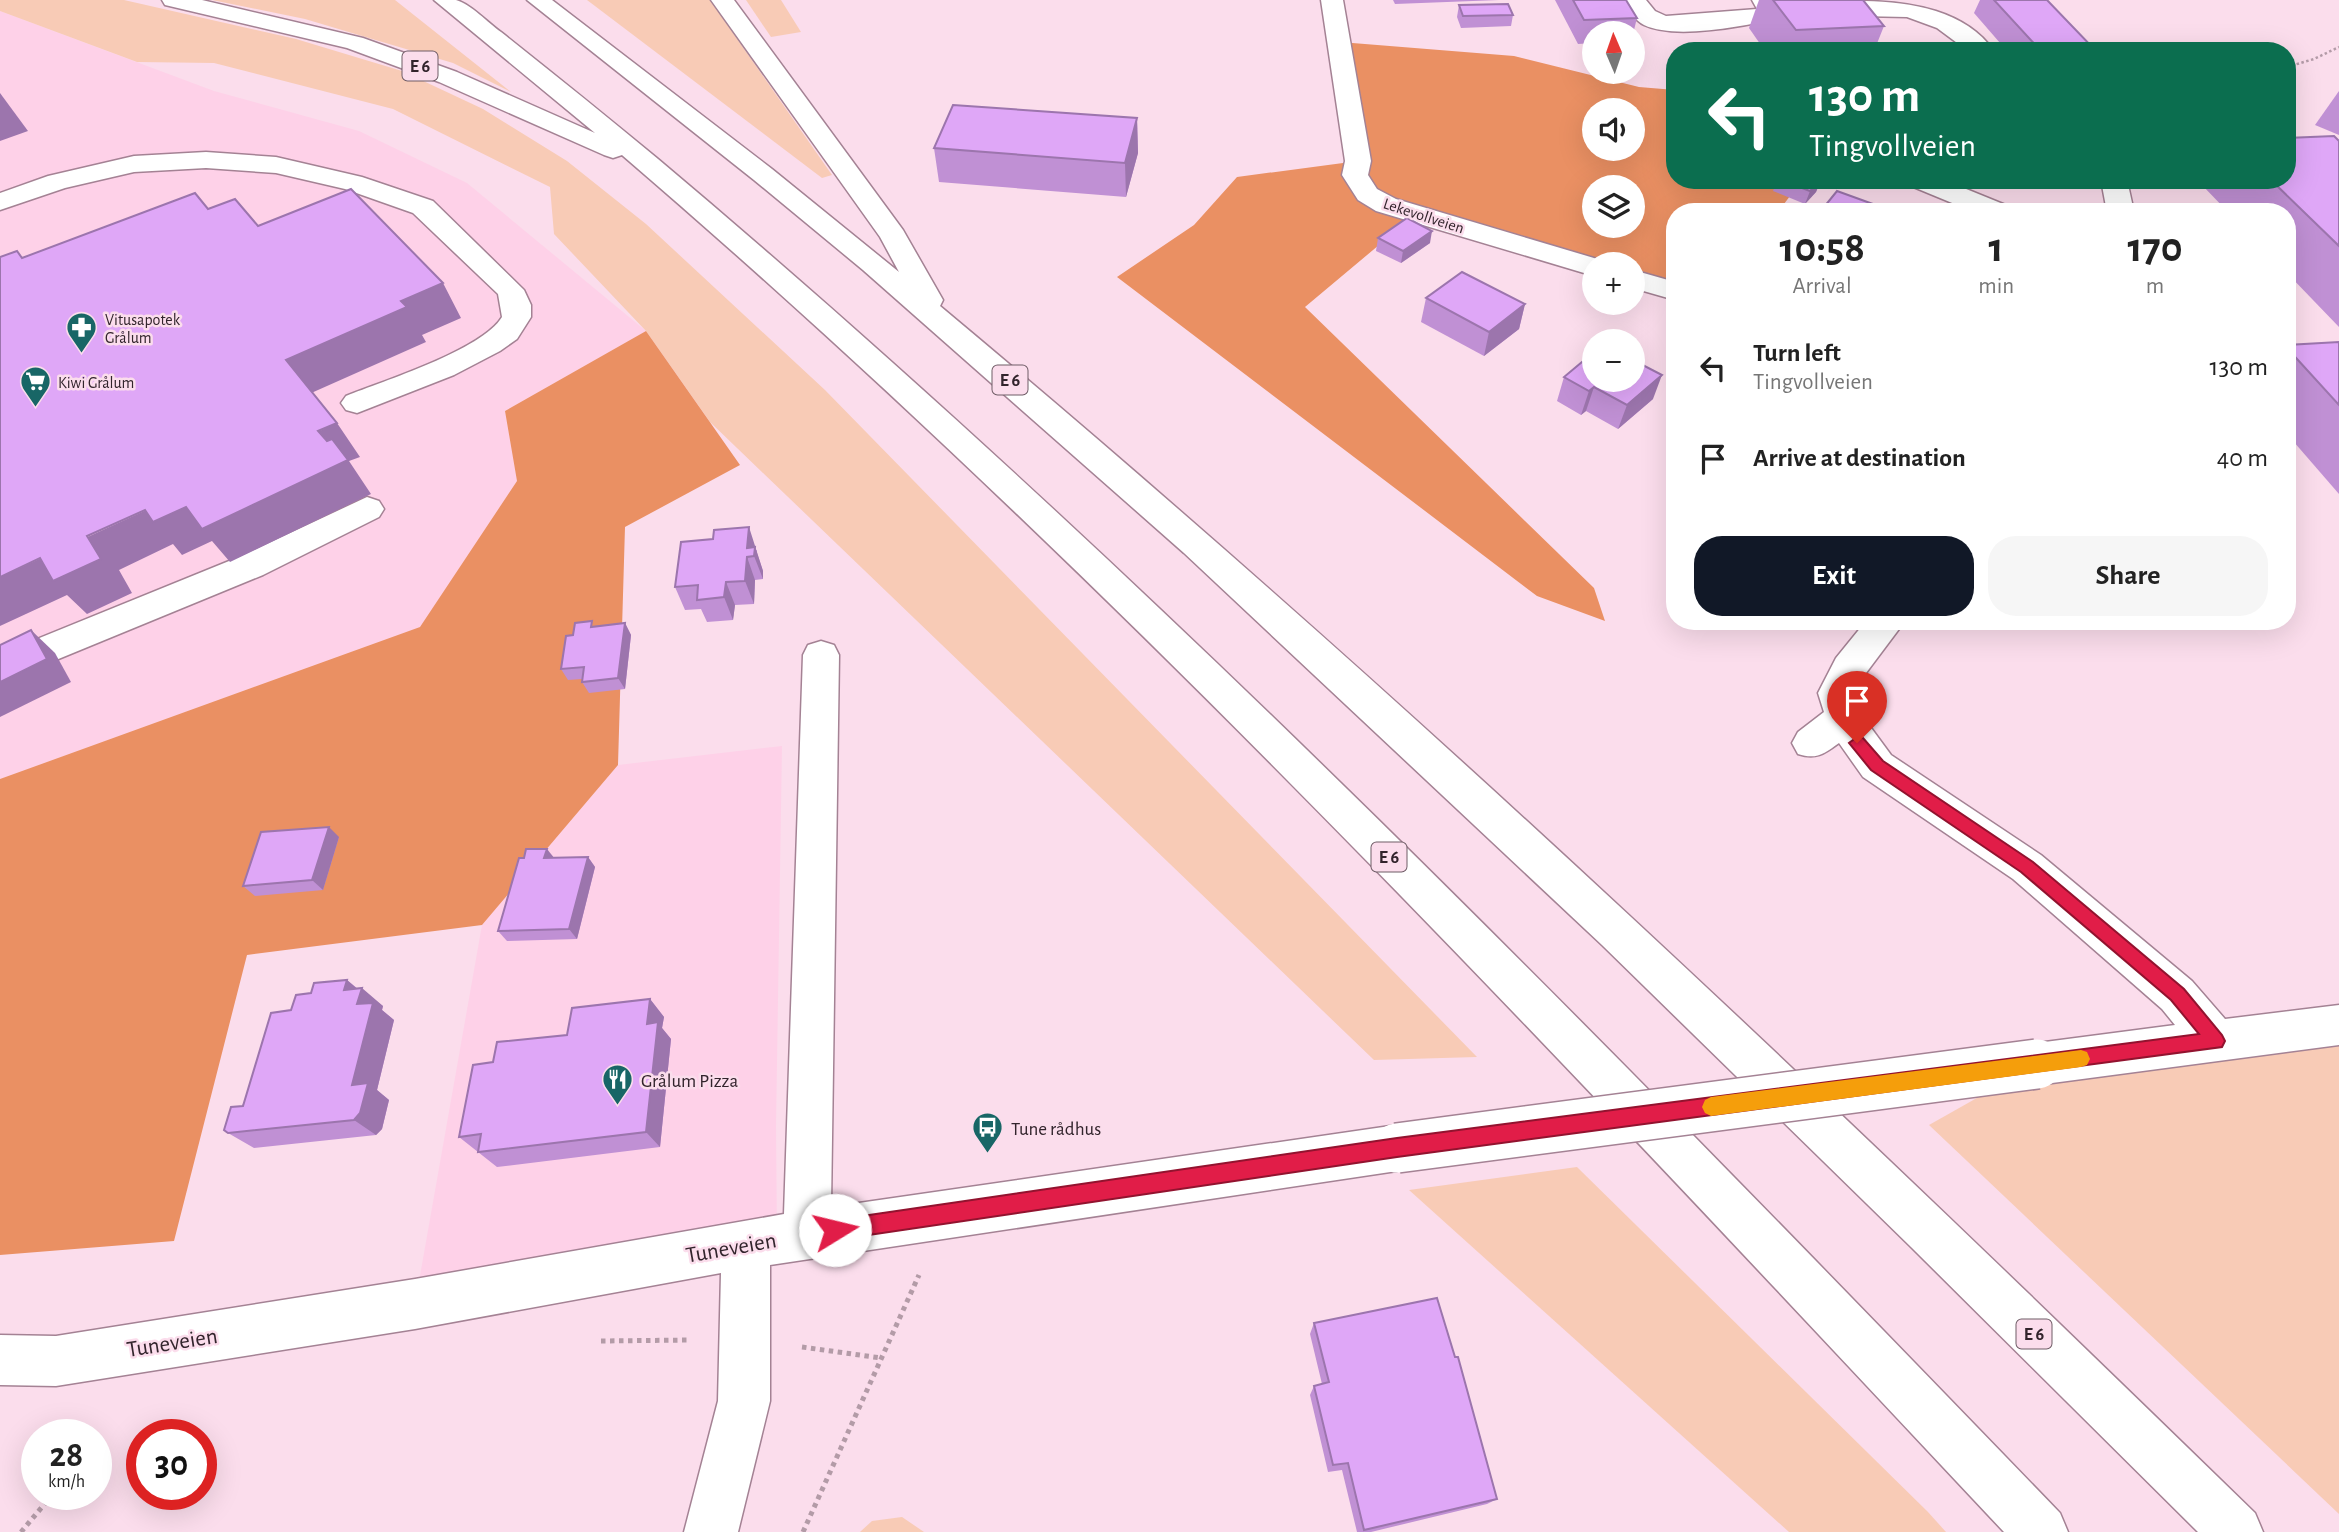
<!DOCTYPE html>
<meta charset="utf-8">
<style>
:root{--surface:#fff;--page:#f6f6f6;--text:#222;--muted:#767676;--accent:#111827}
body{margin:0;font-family:"Alegreya Sans",sans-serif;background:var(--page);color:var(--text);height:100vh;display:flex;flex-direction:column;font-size:26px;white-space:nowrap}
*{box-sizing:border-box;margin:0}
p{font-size:23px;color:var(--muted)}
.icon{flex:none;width:38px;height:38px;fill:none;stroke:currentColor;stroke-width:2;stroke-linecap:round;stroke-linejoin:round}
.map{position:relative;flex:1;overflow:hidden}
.sheet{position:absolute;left:1666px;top:203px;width:630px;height:427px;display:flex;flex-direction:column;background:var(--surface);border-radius:28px;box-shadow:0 7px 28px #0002}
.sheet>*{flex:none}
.hud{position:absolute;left:1666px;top:42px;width:630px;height:147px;border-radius:28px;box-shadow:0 7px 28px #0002;background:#0b6e4f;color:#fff;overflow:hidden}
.needle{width:46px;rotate:358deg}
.buttons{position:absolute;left:1582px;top:21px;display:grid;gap:14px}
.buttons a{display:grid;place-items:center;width:63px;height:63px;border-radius:50%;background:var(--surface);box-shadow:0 7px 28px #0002;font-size:35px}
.speed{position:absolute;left:21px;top:1419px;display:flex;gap:14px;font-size:35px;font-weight:700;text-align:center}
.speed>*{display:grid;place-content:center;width:91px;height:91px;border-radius:50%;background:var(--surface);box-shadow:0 7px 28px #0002;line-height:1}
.speed small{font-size:18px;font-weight:400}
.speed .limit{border:10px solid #d22;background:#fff;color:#111}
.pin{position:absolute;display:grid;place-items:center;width:60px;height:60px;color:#fff;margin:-72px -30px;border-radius:50% 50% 50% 0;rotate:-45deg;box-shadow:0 0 7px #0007}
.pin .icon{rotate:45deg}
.me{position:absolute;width:77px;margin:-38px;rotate:81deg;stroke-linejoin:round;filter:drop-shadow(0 0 5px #0008)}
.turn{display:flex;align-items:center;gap:24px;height:147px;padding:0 28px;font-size:32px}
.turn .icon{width:91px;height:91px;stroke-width:2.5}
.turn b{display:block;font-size:49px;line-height:60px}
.eta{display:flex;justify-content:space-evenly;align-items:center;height:119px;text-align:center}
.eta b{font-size:42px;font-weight:600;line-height:49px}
.button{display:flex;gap:14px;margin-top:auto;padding:14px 28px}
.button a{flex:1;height:80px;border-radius:28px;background:var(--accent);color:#fff;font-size:28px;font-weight:600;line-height:80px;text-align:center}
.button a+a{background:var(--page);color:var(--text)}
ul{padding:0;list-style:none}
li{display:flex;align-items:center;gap:21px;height:91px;padding:0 28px}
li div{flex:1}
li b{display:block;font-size:26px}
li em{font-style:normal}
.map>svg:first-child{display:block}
</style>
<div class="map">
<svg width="2339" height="1532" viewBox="0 0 2339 1532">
<rect width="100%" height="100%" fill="#fbddec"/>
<g fill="#fed1e8">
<path d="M0 11 214 91 359 131 467 183 646 331 505 411 517 481 420 627 0 779Z"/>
<path d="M782 746 776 1126 777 1239 415 1304 482 925 618 765Z"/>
</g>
<g fill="#f8cbb6">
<path d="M0 0H124L296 39 402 71 483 109 567 161 646 224 825 390 1477 1057 1374 1060 710 422 646 331 554 234 550 187 393 109 214 63 137 62 0 11Z"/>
<path d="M212 0H395L511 92 453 63 305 19Z"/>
<path d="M587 0H710L832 175 822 178Z"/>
<path d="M746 0H781L801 32 771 37Z"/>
<path d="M2339 1025V1514L1929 1125 2037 1064Z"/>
<path d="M1577 1167 1928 1512 1946 1532H1789L1409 1190Z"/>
<path d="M902 1517 924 1532H860L872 1521Z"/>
</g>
<g fill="#ea9063" fill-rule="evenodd">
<path d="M1340 42 1514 56 1639 87 1675 90V180H1802L1778 212H1675V291L1633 279V264H1594V267L1416 214 1305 307 1594 588 1605 621 1537 596 1117 277 1194 225 1237 177 1358 161ZM1594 110H1633V149H1594ZM1594 187H1633V226H1594Z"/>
<path d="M646 331 740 465 625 527 618 765 482 925 247 955 174 1241 0 1255V779L420 627 517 481 505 411Z"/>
</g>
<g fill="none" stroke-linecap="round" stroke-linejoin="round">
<defs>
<g id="minor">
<path d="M1321 0H1343L1371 161 1368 175 1377 189 1396 199 1604 261 1606 264H1594V275L1584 273 1376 211 1358 200 1342 175 1345 161Z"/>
<path d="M1624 0H1646L1655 11 1666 16 1757 9 1752 0H1774L1782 13 1779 18C1746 26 1675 40 1644 25 1634 20 1629 9 1624 0Z"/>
<path d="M1865 1C1911 2 1965 10 1994 51H1968L1937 28 1907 17 1810 15 1807 10 1810 5Z"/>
<path d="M206 152 276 157 362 177 433 201 524 290 531 305V317L517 339 500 351 454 375 357 413 346 410 341 403 346 396C383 381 482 350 502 317L498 294 413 213 345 189 276 173 206 168 134 172 65 188 0 210V193L48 176 134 156Z"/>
<path d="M1907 180H1944L2008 206 2011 212H1974L1911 186Z"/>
<path d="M2101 180H2127L2134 212H2107Z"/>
<path d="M1633 270 1675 282V300L1633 288Z"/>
<path d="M367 497 379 501 384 509 379 517 263 575 0 683V654L239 557Z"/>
<path d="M1866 621H1905L1863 677 1854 693 1866 721 1891 755 2041 855 2192 981 2225 1019 2339 1005V1045L2037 1085 2021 1079 2015 1064 2021 1049 2037 1043 2175 1025 2162 1009 2013 879 1863 777 1839 743C1824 754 1816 760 1798 754L1792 743 1798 732 1824 712 1818 693 1836 658Z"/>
<path d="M821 641 834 645 839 655 831 1207 1397 1125 1413 1132 1420 1148 1413 1164 1397 1171 770 1265V1401L738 1532H684L718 1401 721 1273 415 1329 56 1386 0 1385V1335L56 1336 415 1279 784 1214 803 655 808 645Z"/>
</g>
<g id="highway">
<path d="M162 0H202L363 38 457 72 595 133 434 0C441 0 449 0 456 0 471 4 488 23 501 32 554 74 606 116 658 159 1154 576 1610 1047 2060 1513L2068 1532H2004C1559 1058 1116 579 622 155L613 158 604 155 439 82 347 48 165 5Z"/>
<path d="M527 0H552L772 169 899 272 880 237 711 0H734L903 230 943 300 940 306C1397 687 1829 1098 2255 1513L2263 1532H2198L1911 1247 1602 945 1184 553 863 270 754 180Z"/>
</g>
</defs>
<use href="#minor" stroke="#a48294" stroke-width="3"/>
<use href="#highway" stroke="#a48294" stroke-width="3"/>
<path stroke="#b39ba7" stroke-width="2.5" stroke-dasharray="2.5 2.5" stroke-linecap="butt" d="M2287 67 2314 59 2339 47"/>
<g stroke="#b39ba7" stroke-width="5" stroke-dasharray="4.5 4.5" stroke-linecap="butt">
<path d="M601 1341 689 1340"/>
<path d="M802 1347 881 1358"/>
<path d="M21 1532 53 1494"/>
<path d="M803 1532 919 1275"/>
</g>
<use href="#minor" fill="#fff" fill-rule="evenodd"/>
<use href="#highway" fill="#fff" fill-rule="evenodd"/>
<defs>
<path id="minor-bridge" d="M1397 1148 2037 1064"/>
</defs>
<use href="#minor-bridge" stroke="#a48294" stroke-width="52" stroke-linecap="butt"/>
<use href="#minor-bridge" stroke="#fff" stroke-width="49"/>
</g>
<g fill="#c090d4">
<path d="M1393 0H1499L1395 4Z"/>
<path d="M1555 0H1626L1637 18 1633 34V33H1594V43L1578 44Z"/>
<path d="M1759 0H1863L1884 26 1874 51H1765L1749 28Z"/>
<path d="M1980 0H2047L2096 51H2007L1974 13Z"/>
<path d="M1459 5 1513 15 1511 26 1461 28 1457 17Z"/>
<path d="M2339 91V135L2315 125Z"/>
<path d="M1137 118 1138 153 1126 197 939 182 934 148Z"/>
<path d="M2339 141V327L2287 273V212H2228L2201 184 2204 180H2287Z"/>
<path d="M1777 180H1821L1816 192 1805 204 1773 191Z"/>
<path d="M1378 238 1430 243 1401 263 1376 251Z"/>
<path d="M1426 298 1525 304 1519 329 1484 356 1421 322Z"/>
<path d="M2339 342V494L2287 434V345Z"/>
<path d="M1564 377 1653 399 1618 429 1586 411 1581 415 1557 401Z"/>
<path d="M757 550V553L763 571V579L755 580 754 604 735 605 733 620 707 622 701 609 685 610 675 587Z"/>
<path d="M625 623 631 635 625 689 589 693 582 682V679L568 680 561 669 573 635 595 626Z"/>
<path d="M339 837 323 890 255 896 243 886Z"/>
<path d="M588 857 595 867 577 939 507 941 498 931 554 858Z"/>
<path d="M347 980 358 989 383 1006 382 1010 394 1020 377 1090 389 1100 382 1129 376 1135 254 1148 228 1133 291 1010Z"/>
<path d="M650 999 664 1017 662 1028 671 1039 660 1147 497 1167 459 1137 493 1062 567 1035Z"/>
<path d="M1314 1323 1497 1499 1487 1504 1371 1532H1357L1342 1470 1328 1472 1310 1395 1314 1386 1322 1384 1310 1334Z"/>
</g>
<g fill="#9c75ad">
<path d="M0 93 28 131 0 141Z"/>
<path d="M1137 118 1138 153 1126 197 1125 163Z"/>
<path d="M1821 180 1816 192 1805 204 1810 191Z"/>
<path d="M1432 231 1430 243 1401 263 1403 251Z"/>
<path d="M443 283 461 318 422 335 426 342 309 394 286 360 401 301Z"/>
<path d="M1525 304 1519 329 1484 356 1489 332Z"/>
<path d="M1662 375 1653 399 1618 429 1627 405Z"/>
<path d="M1594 387 1586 411 1581 415 1589 391Z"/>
<path d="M337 423 360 457 349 461 371 494 230 562 212 541 182 555 173 544 119 570 132 593 87 614 67 595 0 626V577Z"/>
<path d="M749 527 763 571V579L754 556 747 548Z"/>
<path d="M747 557 755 580 754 604 745 581Z"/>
<path d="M726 582 735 605 733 620 724 597Z"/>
<path d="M625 623 631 635 625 689 618 678Z"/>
<path d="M31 630 55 653 71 682 0 717V682Z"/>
<path d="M329 827 339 837 323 890 312 880Z"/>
<path d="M547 849 555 859 544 858Z"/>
<path d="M588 857 595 867 577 939 569 929Z"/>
<path d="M347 980 361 992 362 988 383 1006 382 1010 394 1020 377 1090 389 1100 382 1129 376 1135 354 1120 352 1085 357 1004 344 990Z"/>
<path d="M650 999 664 1017 662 1028 671 1039 660 1147 646 1132 647 1024Z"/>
</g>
<g fill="#dfa7f7" stroke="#9c75ad" stroke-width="2">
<path d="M1573 0H1626L1637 18 1584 20Z"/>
<path d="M1773 0H1863L1884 26 1796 30Z"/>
<path d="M1994 0H2047L2096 51H2041Z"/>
<path d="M1508 4 1513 15 1463 16 1459 5Z"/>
<path d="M953 105 1137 118 1125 163 934 148Z"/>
<path d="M2334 136 2339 141V246L2271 180H2287V138Z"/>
<path d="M1781 180H1821L1810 191Z"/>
<path d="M351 189 443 283 401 301 407 307 286 360 337 423 318 431 327 441 332 439 348 460 202 529 186 507 153 522 145 510 87 536 101 559 53 581 40 558 0 577V257L17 251 22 258 195 193 208 209 235 199 258 226Z"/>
<path d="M1837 191 1895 212H1820Z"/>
<path d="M1407 218 1432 231 1403 251 1378 238Z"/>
<path d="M1462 272 1525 304 1489 332 1426 298Z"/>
<path d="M2339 342V405L2287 348V345Z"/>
<path d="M1594 352V380H1633V360L1662 375 1627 405 1594 387 1589 391 1564 377Z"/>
<path d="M749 527 747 548 755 547 754 556 747 557 745 581 726 582 724 597 697 600 698 585 675 587 681 542 713 539 714 530Z"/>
<path d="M592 621 591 627 625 623 618 678 582 682 584 667 561 669 566 636 573 635 575 623Z"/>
<path d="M31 630 47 659 0 682V645Z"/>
<path d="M329 827 312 880 243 886 261 832Z"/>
<path d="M526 849H547L544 858 588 857 569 929 498 931 519 858H524Z"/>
<path d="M347 980 344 990 362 988 357 1004 373 1003 352 1085 368 1083 360 1113 354 1120 228 1133 224 1130 231 1107 243 1106 271 1013 291 1010 296 995 311 993 314 983Z"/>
<path d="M650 999 647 1024 658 1022 646 1132 478 1152 481 1134 459 1137 473 1065 493 1062 497 1042 567 1035 572 1008Z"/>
<path d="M1437 1298 1455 1357H1458L1497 1499 1364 1530 1348 1463 1333 1465 1314 1386 1329 1382 1314 1323Z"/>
</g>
<path fill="#e11d48" stroke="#92132f" stroke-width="2" d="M1857 737 1863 738 1883 761 2033 862 2184 989 2222 1035 2225 1041 2222 1047 1397 1157 835 1240 828 1237 825 1230 828 1223 835 1220 1397 1138 2199 1034 2171 1000 2021 872 1871 770 1849 743Z"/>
<path fill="#f59e0b" d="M2081 1050 2087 1052 2090 1059 2087 1065 2081 1067 1711 1116 1705 1113 1702 1107 1705 1100 1711 1097Z"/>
<defs>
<symbol id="pharmacy-pin" viewBox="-11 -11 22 30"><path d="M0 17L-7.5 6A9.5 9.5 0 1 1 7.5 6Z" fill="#186666" stroke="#fbddec"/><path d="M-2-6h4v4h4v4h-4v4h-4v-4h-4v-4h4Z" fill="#fff"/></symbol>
<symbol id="supermarket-pin" viewBox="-11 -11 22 30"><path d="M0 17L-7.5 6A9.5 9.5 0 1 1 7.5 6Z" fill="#186666" stroke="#fbddec"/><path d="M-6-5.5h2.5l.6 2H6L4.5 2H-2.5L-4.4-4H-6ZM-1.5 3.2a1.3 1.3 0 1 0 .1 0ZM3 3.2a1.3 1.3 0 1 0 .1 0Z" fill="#fff"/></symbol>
<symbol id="restaurant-pin" viewBox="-11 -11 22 30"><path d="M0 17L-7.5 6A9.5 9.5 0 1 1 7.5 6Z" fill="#186666" stroke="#fbddec"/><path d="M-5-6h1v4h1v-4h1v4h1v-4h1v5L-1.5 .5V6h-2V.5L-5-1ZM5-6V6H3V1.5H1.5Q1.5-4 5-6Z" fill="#fff"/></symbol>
<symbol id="bus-pin" viewBox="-11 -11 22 30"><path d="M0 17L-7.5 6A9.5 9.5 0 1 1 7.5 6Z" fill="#186666" stroke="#fbddec"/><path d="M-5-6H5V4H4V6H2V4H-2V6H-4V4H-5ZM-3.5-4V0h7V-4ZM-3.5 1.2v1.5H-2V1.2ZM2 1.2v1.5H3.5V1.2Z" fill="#fff"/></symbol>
</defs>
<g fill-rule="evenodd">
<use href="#pharmacy-pin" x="64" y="310" width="35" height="47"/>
<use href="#supermarket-pin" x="18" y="364" width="35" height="47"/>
<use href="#restaurant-pin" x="600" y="1062" width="35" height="47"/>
<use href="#bus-pin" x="970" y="1110" width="35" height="47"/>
</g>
<g text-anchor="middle" stroke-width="5" stroke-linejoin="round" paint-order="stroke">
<g font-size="16" fill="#32242c" stroke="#fbddec">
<text transform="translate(1424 215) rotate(18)" y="6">Lekevollveien</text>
</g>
<g font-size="16" fill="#32242c" stroke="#fbddec" text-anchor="start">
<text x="105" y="325">Vitusapotek<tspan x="105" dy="18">Grålum</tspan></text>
<text x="58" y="388">Kiwi Grålum</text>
</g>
<g fill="#fbddec" stroke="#6e5c66" stroke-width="2">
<rect x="402.5" y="51.5" width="35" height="29" rx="5"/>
<rect x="992.5" y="365.5" width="35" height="29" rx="5"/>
<rect x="1371.5" y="842.5" width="35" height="29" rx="5"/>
<rect x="2016.5" y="1319.5" width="35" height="29" rx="5"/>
</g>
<g font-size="18" font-weight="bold" fill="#32242c">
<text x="420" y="72">E 6</text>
<text x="1010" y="386">E 6</text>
<text x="1389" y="863">E 6</text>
<text x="2034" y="1340">E 6</text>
</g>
<g font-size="19" fill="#32242c" stroke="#fbddec" text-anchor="start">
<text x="641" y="1087">Grålum Pizza</text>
<text x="1011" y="1135">Tune rådhus</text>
</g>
<g font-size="23" fill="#32242c" stroke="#fbddec">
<text transform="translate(731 1247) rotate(-10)" y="8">Tuneveien</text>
<text transform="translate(172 1342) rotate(-9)" y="8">Tuneveien</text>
</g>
</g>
</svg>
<div class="buttons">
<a><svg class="needle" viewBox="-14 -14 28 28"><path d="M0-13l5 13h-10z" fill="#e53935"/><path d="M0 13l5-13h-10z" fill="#767676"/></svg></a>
<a><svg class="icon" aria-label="sound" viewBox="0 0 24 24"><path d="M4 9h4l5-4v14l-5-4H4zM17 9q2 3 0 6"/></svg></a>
<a><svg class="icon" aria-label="layers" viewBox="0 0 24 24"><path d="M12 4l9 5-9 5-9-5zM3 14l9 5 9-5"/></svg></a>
<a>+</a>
<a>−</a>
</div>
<div class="speed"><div>28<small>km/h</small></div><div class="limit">30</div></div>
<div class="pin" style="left:1857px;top:743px;background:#d93025"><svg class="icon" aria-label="arrive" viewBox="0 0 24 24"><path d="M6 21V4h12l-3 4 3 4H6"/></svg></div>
<svg class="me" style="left:835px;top:1230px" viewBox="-20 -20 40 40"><circle r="19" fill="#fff"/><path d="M0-13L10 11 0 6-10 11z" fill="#e11d48"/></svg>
<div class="hud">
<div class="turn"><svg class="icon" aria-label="left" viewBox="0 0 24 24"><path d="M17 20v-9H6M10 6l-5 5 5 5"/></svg><div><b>130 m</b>Tingvollveien</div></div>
</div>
<section class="sheet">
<div class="eta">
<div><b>10:58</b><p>Arrival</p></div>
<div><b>1</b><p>min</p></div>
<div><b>170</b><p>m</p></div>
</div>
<ul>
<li><svg class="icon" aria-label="left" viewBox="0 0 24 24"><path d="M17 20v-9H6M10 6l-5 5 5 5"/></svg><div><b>Turn left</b><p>Tingvollveien</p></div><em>130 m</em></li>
<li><svg class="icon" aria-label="arrive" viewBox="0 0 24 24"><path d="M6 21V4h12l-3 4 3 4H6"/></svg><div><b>Arrive at destination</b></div><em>40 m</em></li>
</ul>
<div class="button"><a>Exit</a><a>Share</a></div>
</section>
</div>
